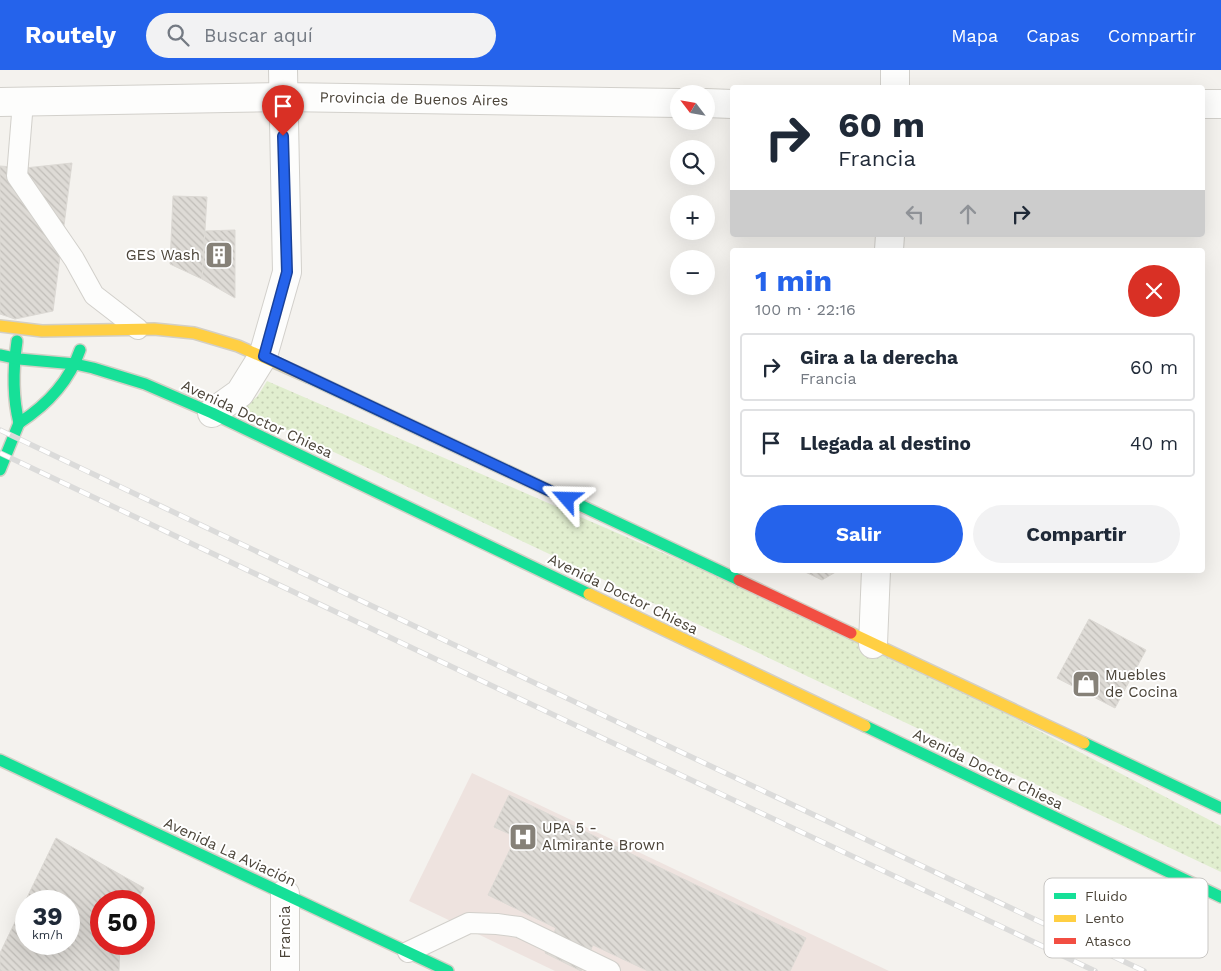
<!DOCTYPE html>
<html lang="es">
<meta charset="utf-8">
<style>
:root{--surface:#fff;--page:#f2f2f3;--text:#1f2937;--muted:#747a83;--line:#e0e1e3;--accent:#2563eb}
body{margin:0;font-family:"Work Sans",sans-serif;background:var(--page);color:var(--text);height:100vh;display:flex;flex-direction:column;font-size:19px;white-space:nowrap}
*{box-sizing:border-box;margin:0}
p{font-size:16px;color:var(--muted)}
.icon{flex:none;width:28px;height:28px;fill:none;stroke:currentColor;stroke-width:2;stroke-linecap:round;stroke-linejoin:round}
.map{position:relative;flex:1;overflow:hidden}
.sheet{position:absolute;left:730px;top:178px;width:475px;height:325px;display:flex;flex-direction:column;background:var(--surface);border-radius:5px;box-shadow:0 5px 20px #0002}
.sheet>*{flex:none}
.guide{position:absolute;left:730px;top:15px;width:475px;height:152px;border-radius:5px;box-shadow:0 5px 20px #0002;background:#fff;color:var(--text);overflow:hidden}
.needle{width:32px;rotate:301deg}
.buttons{position:absolute;left:670px;top:15px;display:grid;gap:10px}
.buttons a{display:grid;place-items:center;width:45px;height:45px;border-radius:50%;background:var(--surface);box-shadow:0 5px 20px #0002;font-size:25px}
.speed{position:absolute;left:15px;top:820px;display:flex;gap:10px;font-size:25px;font-weight:700;text-align:center}
.speed>*{display:grid;place-content:center;width:65px;height:65px;border-radius:50%;background:var(--surface);box-shadow:0 5px 20px #0002;line-height:1}
.speed small{font-size:12px;font-weight:400}
.speed .limit{border:8px solid #d22;background:#fff;color:#111}
.pin{position:absolute;display:grid;place-items:center;width:42px;height:42px;color:#fff;margin:-51px -21px;border-radius:50% 50% 50% 0;rotate:-45deg;box-shadow:0 0 5px #0007}
.pin .icon{rotate:45deg}
.me{position:absolute;width:55px;margin:-28px;rotate:295deg;stroke-linejoin:round;filter:drop-shadow(0 0 4px #0008)}
.turn{display:flex;align-items:center;gap:18px;height:105px;padding:0 25px;font-size:22px}
.turn .icon{width:65px;height:65px;stroke-width:2.5}
.turn b{display:block;font-size:35px;line-height:42px}
.lanes{display:flex;align-items:center;height:48px;padding:0 25px;background:#0003;justify-content:center;gap:25px;direction:ltr}
.lanes .off{opacity:.35}
.round{display:grid;place-items:center;flex:none;width:52px;height:52px;border-radius:26px;background:var(--page)}
.summary{display:flex;align-items:center;justify-content:space-between;height:85px;padding:0 25px}
h1{font-size:30px;font-weight:700;line-height:38px;color:var(--accent)}
.action{display:flex;gap:10px;margin-top:auto;padding:10px 25px}
.action a{flex:1;height:58px;border-radius:30px;background:var(--accent);color:#fff;font-size:20px;font-weight:700;line-height:58px;text-align:center}
.action a+a{background:var(--page);color:var(--text)}
ul{padding:0;list-style:none}
li{display:flex;align-items:center;gap:15px;height:68px;margin:0 10px 8px;padding:0 15px;border:2px solid var(--line);border-radius:5px}
li div{flex:1}
li b{display:block;font-size:19px}
li em{font-style:normal}
header{display:flex;align-items:center;gap:30px;box-sizing:border-box;height:70px;padding:0 25px;background:var(--accent);color:#fff}
header strong{font-size:24px}
nav{display:flex;gap:28px;margin-inline-start:auto;font-size:18px}
.search{width:350px;height:45px;background:var(--page);display:flex;align-items:center;gap:12px;box-sizing:border-box;padding:0 18px;border-radius:28px;color:var(--muted);font-size:19px}
.map>svg:first-child{display:block}
</style>
<header>
<strong>Routely</strong>
<div class="search"><svg class="icon" aria-label="search" viewBox="0 0 24 24"><circle cx="10" cy="10" r="6"/><path d="M15 15l6 6"/></svg>Buscar aquí</div>
<nav><a>Mapa</a><a>Capas</a><a>Compartir</a></nav>
</header>
<div class="map">
<svg width="1221" height="901" viewBox="0 0 1221 901">
<defs>
<pattern id="grass-dots" width="8" height="8" patternUnits="userSpaceOnUse" patternTransform="scale(1.25)"><rect width="8" height="8" fill="#e1eecf"/><path d="M2 2h.1M6 6h.1" fill="none" stroke="#c3cdb2" stroke-width="1.8" stroke-linecap="round"/></pattern>
<pattern id="building-back-hatch" width="6" height="6" patternUnits="userSpaceOnUse" patternTransform="scale(1.25)"><rect width="6" height="6" fill="#dedbd6"/><path d="M-1 5l2 2M0 0l6 6M5-1l2 2" fill="none" stroke="#c0bdb8"/></pattern>
</defs>
<rect width="100%" height="100%" fill="#f4f2ee"/>
<path fill="#eee3df" d="M472 703 889 901H555L409 831Z"/>
<path fill="url(#grass-dots)" d="M267 311 873 574 1221 756V802L241 338 257 327Z"/>
<g fill="url(#building-back-hatch)" stroke="#dcd9d4" fill-rule="evenodd">
<path d="M72 93 53 241 15 249 0 244V96L25 98Z"/>
<path d="M173 126 207 127 202 209 170 194Z"/>
<path d="M235 160V228L202 209 205 161Z"/>
<path d="M801 500H839L822 510Z"/>
<path d="M1089 549 1146 580 1115 638 1057 608Z"/>
<path d="M509 725 806 868 790 901H648L593 875 581 901 545 883 556 858 488 825 516 767 494 757Z"/>
<path d="M56 768 144 818 137 831H101V874H120L119 901H0V883ZM26 831H69V874H26Z"/>
</g>
<g fill="none" stroke-linecap="round" stroke-linejoin="round">
<defs>
<g id="lane">
<path d="M23 32 17 106 74 189 94 225 138 259"/>
<path d="M408 882 469 853 497 854 519 857 610 901"/>
</g>
<g id="street">
<path d="M895 0V18"/>
<path d="M0 32 282 27 679 33"/>
<path d="M706 33 732 34"/>
<path d="M1202 34H1221"/>
<path d="M889 180 890 165"/>
<path d="M212 343 240 323 263 286 287 202 283 0"/>
<path d="M873 574 876 500"/>
<path d="M285 901V824"/>
</g>
<g id="fast">
<path d="M17 271C13 299 12 325 19 353"/>
<path d="M0 285 19 289 75 294 93 298 145 314 212 343 589 524"/>
<path d="M308 307 739 510"/>
<path d="M19 353C47 335 69 312 80 280"/>
<path d="M0 400 19 353"/>
<path d="M865 656 1221 827"/>
<path d="M1084 673 1221 738"/>
<path d="M0 690 448 901"/>
</g>
<g id="slow">
<path d="M0 256 42 261 154 259 194 263 238 276 308 307"/>
<path d="M589 524 865 656"/>
<path d="M851 563 1084 673"/>
</g>
<path id="jam" d="M739 510 851 563"/>
</defs>
<use href="#lane" stroke="#d2d0cb" stroke-width="22"/>
<use href="#street" stroke="#d2d0cb" stroke-width="30"/>
<use href="#fast" stroke="#d3cfc5" stroke-width="14"/>
<use href="#slow" stroke="#d3cfc5" stroke-width="14"/>
<use href="#jam" stroke="#d3cfc5" stroke-width="14"/>
<use href="#lane" stroke="#fdfdfc" stroke-width="20"/>
<use href="#street" stroke="#fdfdfc" stroke-width="28"/>
<use href="#fast" stroke="#16e098" stroke-width="11"/>
<use href="#slow" stroke="#ffcf43" stroke-width="11"/>
<use href="#jam" stroke="#f24e42" stroke-width="11"/>
<defs>
<g id="rail">
<path d="M0 360 1144 901"/>
<path d="M0 383 1095 901"/>
</g>
</defs>
<use href="#rail" stroke="#dbdbda" stroke-width="5.5"/>
<use href="#rail" stroke="#fff" stroke-width="4" stroke-dasharray="11" stroke-linecap="butt"/>
</g>
<g fill="none" stroke-linecap="round" stroke-linejoin="round">
<defs>
<path id="route" d="M283 66 287 202 264 286 567 429"/>
</defs>
<use href="#route" stroke="#184099" stroke-width="12"/>
<use href="#route" stroke="#2563eb" stroke-width="9"/>
</g>
<defs>
<symbol id="building-square" viewBox="-11 -11 22 22"><rect x="-9" y="-9" width="18" height="18" rx="4" fill="#868178" stroke="#fff"/><path d="M-4-6H4V6H1V3H-1V6H-4ZM-2.5-4.3h1.7v1.8h-1.7ZM.8-4.3h1.7v1.8H.8ZM-2.5-1h1.7V.8h-1.7ZM.8-1h1.7V.8H.8Z" fill="#fff"/></symbol>
<symbol id="shop-square" viewBox="-11 -11 22 22"><rect x="-9" y="-9" width="18" height="18" rx="4" fill="#868178" stroke="#fff"/><path d="M-5-2.5h2.3a2.7 3.5 0 0 1 5.4 0H5L5.5 6h-11ZM-1.5-2.5h3a1.5 2.3 0 0 0-3 0Z" fill="#fff"/></symbol>
<symbol id="hospital-square" viewBox="-11 -11 22 22"><rect x="-9" y="-9" width="18" height="18" rx="4" fill="#868178" stroke="#fff"/><path d="M-5-5h3v3.5h4V-5h3V5h-3V1.5h-4V5h-3Z" fill="#fff"/></symbol>
</defs>
<g fill-rule="evenodd">
<use href="#building-square" x="203" y="169" width="32" height="32"/>
<use href="#shop-square" x="1070" y="598" width="32" height="32"/>
<use href="#hospital-square" x="507" y="751" width="32" height="32"/>
</g>
<g text-anchor="middle" stroke-width="4" stroke-linejoin="round" paint-order="stroke">
<g font-size="15" fill="#4b4439" stroke="#fff">
<text transform="translate(414 29) rotate(1)" y="5">Provincia de Buenos Aires</text>
<text transform="translate(257 349) rotate(25)" y="5">Avenida Doctor Chiesa</text>
<text transform="translate(623 524) rotate(26)" y="5">Avenida Doctor Chiesa</text>
<text transform="translate(988 699) rotate(26)" y="5">Avenida Doctor Chiesa</text>
<text transform="translate(230 782) rotate(25)" y="5">Avenida La Aviación</text>
<text transform="translate(285 862) rotate(-90)" y="5">Francia</text>
</g>
<g font-size="15" fill="#4b4439" stroke="#fff" text-anchor="start">
<text x="200" y="190" text-anchor="end">GES Wash</text>
<text x="1105" y="610">Muebles<tspan x="1105" dy="17">de Cocina</tspan></text>
<text x="542" y="763">UPA 5 -<tspan x="542" dy="17">Almirante Brown</tspan></text>
</g>
</g>
<rect x="1044" y="808" width="164" height="80" rx="8" fill="#fff" stroke="#c9c7c4" stroke-width="1"/>
<rect x="1054" y="823" width="22" height="6" fill="#16e098"/>
<rect x="1054" y="845" width="22" height="7" fill="#ffcf43"/>
<rect x="1054" y="868" width="22" height="6" fill="#f24e42"/>
<g font-size="14" fill="#4b4439">
<text x="1085" y="831">Fluido</text>
<text x="1085" y="853">Lento</text>
<text x="1085" y="876">Atasco</text>
</g>
</svg>
<div class="buttons">
<a><svg class="needle" viewBox="-14 -14 28 28"><path d="M0-13l5 13h-10z" fill="#e53935"/><path d="M0 13l5-13h-10z" fill="#747a83"/></svg></a>
<a><svg class="icon" aria-label="search" viewBox="0 0 24 24"><circle cx="10" cy="10" r="6"/><path d="M15 15l6 6"/></svg></a>
<a>+</a>
<a>−</a>
</div>
<div class="speed"><div>39<small>km/h</small></div><div class="limit">50</div></div>
<div class="pin" style="left:283px;top:66px;background:#d93025"><svg class="icon" aria-label="arrive" viewBox="0 0 24 24"><path d="M6 21V4h12l-3 4 3 4H6"/></svg></div>
<svg class="me" style="left:567px;top:429px" viewBox="-20 -20 40 40"><path d="M0-17L14 15 0 8-14 15z" fill="#2563eb" stroke="#fff" stroke-width="4"/></svg>
<div class="guide">
<div class="turn"><svg class="icon" aria-label="right" viewBox="0 0 24 24"><path d="M7 20v-9h11M14 6l5 5-5 5"/></svg><div><b>60 m</b>Francia</div></div>
<div class="lanes"><svg class="icon off" aria-label="left" viewBox="0 0 24 24"><path d="M17 20v-9H6M10 6l-5 5 5 5"/></svg><svg class="icon off" aria-label="ahead" viewBox="0 0 24 24"><path d="M12 20V5M6 11l6-6 6 6"/></svg><svg class="icon" aria-label="right" viewBox="0 0 24 24"><path d="M7 20v-9h11M14 6l5 5-5 5"/></svg></div>
</div>
<section class="sheet">
<div class="summary"><div><h1>1 min</h1><p>100 m · 22:16</p></div><a class="round" style="background:#d93025;color:#fff"><svg class="icon" aria-label="close" viewBox="0 0 24 24"><path d="M6 6l12 12M18 6L6 18"/></svg></a></div>
<ul>
<li><svg class="icon" aria-label="right" viewBox="0 0 24 24"><path d="M7 20v-9h11M14 6l5 5-5 5"/></svg><div><b>Gira a la derecha</b><p>Francia</p></div><em>60 m</em></li>
<li><svg class="icon" aria-label="arrive" viewBox="0 0 24 24"><path d="M6 21V4h12l-3 4 3 4H6"/></svg><div><b>Llegada al destino</b></div><em>40 m</em></li>
</ul>
<div class="action"><a>Salir</a><a>Compartir</a></div>
</section>
</div>
